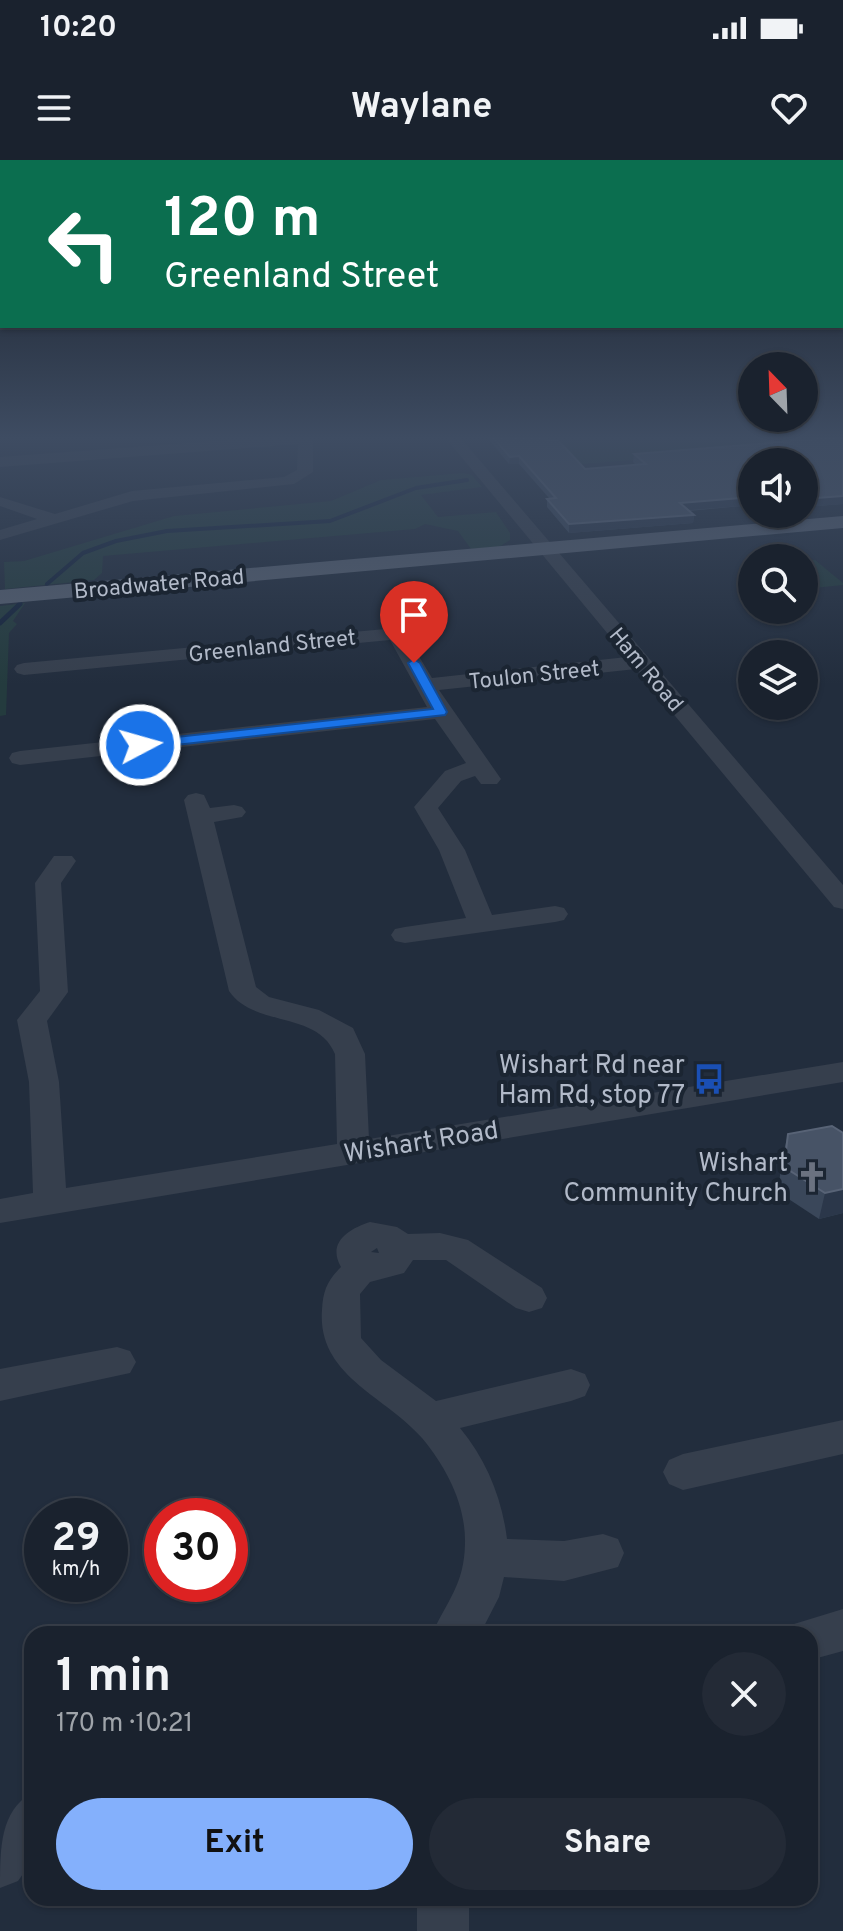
<!DOCTYPE html>
<meta charset="utf-8">
<style>
:root{--surface:#1a222e;--page:#232a36;--text:#f1f3f6;--muted:#9fa4aa;--line:#383f4a;--accent:#84b0fc}
body{margin:0;font-family:Overpass,sans-serif;background:var(--page);color:var(--text);height:100vh;display:flex;flex-direction:column;font-size:30px;white-space:nowrap}
*{box-sizing:border-box;margin:0}
p{font-size:26px;color:var(--muted)}
.icon{flex:none;width:44px;height:44px;fill:none;stroke:currentColor;stroke-width:2;stroke-linecap:round;stroke-linejoin:round}
.map{position:relative;flex:1;overflow:hidden}
.details{position:absolute;left:24px;top:1466px;width:794px;height:280px;display:flex;flex-direction:column;background:var(--surface);border-radius:24px;box-shadow:0 2px 6px #0004,0 0 0 2px var(--line)}
.details>*{flex:none}
.guide{position:absolute;left:0px;top:0px;width:844px;height:168px;box-shadow:0 2px 6px #0004,0 0 0 2px var(--line);background:#0b6e4f;color:#fff;overflow:hidden}
.needle{width:52px;rotate:337deg}
.tools{position:absolute;left:738px;top:192px;display:grid;gap:16px}
.tools a{display:grid;place-items:center;width:80px;height:80px;border-radius:50%;background:var(--surface);box-shadow:0 2px 6px #0004,0 0 0 2px var(--line);font-size:40px}
.speed{position:absolute;left:24px;top:1338px;display:flex;gap:16px;font-size:40px;font-weight:700;text-align:center}
.speed>*{display:grid;place-content:center;width:104px;height:104px;border-radius:50%;background:var(--surface);box-shadow:0 2px 6px #0004,0 0 0 2px var(--line);line-height:1}
.speed small{font-size:20px;font-weight:400}
.speed .limit{border:12px solid #d22;background:#fff;color:#111}
.pin{position:absolute;display:grid;place-items:center;width:68px;height:68px;color:#fff;margin:-82px -34px;border-radius:50% 50% 50% 0;rotate:-45deg;box-shadow:0 0 8px #0007}
.pin .icon{rotate:45deg}
.me{position:absolute;width:88px;margin:-44px;rotate:84deg;stroke-linejoin:round;filter:drop-shadow(0 0 6px #0008)}
.turn{display:flex;align-items:center;gap:28px;height:168px;padding:0 32px;font-size:36px}
.turn .icon{width:104px;height:104px;stroke-width:2.5}
.turn b{display:block;font-size:56px;line-height:68px}
.round{display:grid;place-items:center;flex:none;width:84px;height:84px;border-radius:42px;background:var(--page)}
.overview{display:flex;align-items:center;justify-content:space-between;height:136px;padding:0 32px}
h1{font-size:48px;font-weight:700;line-height:60px}
.button{display:flex;gap:16px;margin-top:auto;padding:16px 32px}
.button a{flex:1;height:92px;border-radius:48px;background:var(--accent);color:#111;font-size:32px;font-weight:700;line-height:92px;text-align:center}
.button a+a{background:var(--page);color:var(--text)}
.status{display:flex;justify-content:space-between;align-items:center;height:56px;padding:0 40px;background:var(--surface);direction:ltr}
.status svg{height:22px;fill:currentColor}
header{display:flex;justify-content:space-between;align-items:center;height:104px;padding:0 32px;background:var(--surface);font-size:36px;font-weight:700}
.map>svg:first-child{display:block}
</style>
<div class="status"><b>10:20</b><svg viewBox="0 0 49 12"><path d="M0 12V9h3v3zM5 12V6h3v6zM10 12V3h3v9zM15 12V0h3v12zM26 1h20v11H26zM47 4h2v5h-2z"/></svg></div>
<header><svg class="icon" aria-label="menu" viewBox="0 0 24 24"><path d="M4 6h16M4 12h16M4 18h16"/></svg>Waylane<svg class="icon" aria-label="heart" viewBox="0 0 24 24"><path d="M12 20l-8-8c-3-5 5-10 8-4 3-6 11-1 8 4z"/></svg></header>
<div class="map">
<svg width="843" height="1771" viewBox="0 0 843 1771">
<rect width="100%" height="100%" fill="#222d3d"/>
<g fill="#243b3e">
<path d="M502 276H805L818 286 543 307Z"/>
<path d="M463 313 472 315 482 327 421 335 438 357 496 352 510 373V380L499 387 471 389 458 371 425 364 415 369 103 396 102 413 94 420 5 429 4 402 24 401 174 356 331 341 381 320Z"/>
<path d="M815 400 843 423V425L804 429V401Z"/>
<path d="M25 443 13 461 17 464 9 473 6 555 0 556V446Z"/>
</g>
<g fill="none" stroke-linecap="round" stroke-linejoin="round">
<path stroke="#15243c" stroke-width="4" d="M47 424 83 393 116 381 167 371 330 361 416 328 467 320"/>
<path stroke="#15243c" stroke-width="5" d="M0 463 20 444"/>
<g fill="#363f4d" fill-rule="evenodd">
<path d="M284 276H313V312L294 324 133 341 0 380V370L37 359 0 346V337L55 354 132 331 284 317 297 310 298 284 0 307V297Z"/>
<path d="M444 276H459L843 725V749L834 747 636 509 439 530 501 619 497 624H481L475 616 461 621 438 648 465 690 492 755 555 746 564 748 568 754 564 760 555 762 405 783 395 781 391 775 395 769 405 767 466 758 439 690 414 647 445 611 466 603 435 559 20 605 12 603 9 598 12 593 20 591 427 547 390 480 24 515 17 513 14 509 17 505 24 503 396 468 403 470 432 518 627 497Z"/>
<path d="M196 633 204 635 210 648 234 645 242 647 246 652 242 657 214 662 256 827 269 837 319 850 353 868 365 894 369 979 843 902V922L0 1063V1039L33 1033 29 922 17 860 40 831 35 723 54 696H72L76 701 61 723 68 832 47 861 59 922 66 1028 337 984 335 894C317 850 254 868 229 831L184 640 188 635Z"/>
<path d="M370 1062 397 1067 408 1074 440 1073 468 1080 542 1128 547 1138 542 1148 529 1152 516 1148 446 1100H413L404 1113 370 1122 360 1134 361 1178 381 1200 436 1241 571 1209 585 1214 590 1225 585 1236 571 1241 460 1268C486 1299 502 1338 507 1379L564 1381 603 1374 618 1379 624 1393 618 1407 564 1421 504 1417 499 1437 480 1474H432C448 1439 464 1425 465 1384 466 1345 447 1308 422 1278 386 1236 317 1216 322 1150 323 1131 327 1121 341 1107 327 1083 348 1069 370 1062ZM377 1088 379 1093 371 1092Z"/>
<path d="M117 1187 130 1191 136 1202 130 1213 0 1241V1209Z"/>
<path d="M843 1260V1294L683 1330 669 1324 663 1312 669 1300 683 1294Z"/>
<path d="M843 1449V1491L810 1500V1474H790L794 1464Z"/>
<path d="M32 1633V1701L18 1721 0 1728C0 1688 0 1651 32 1633Z"/>
<rect x="417" y="1738" width="52" height="33"/>
</g>
<path fill="#545e6e" fill-rule="evenodd" d="M843 356V368L0 444V430Z"/>
</g>
<g fill="#3a475a">
<path d="M486 276H543L585 309 636 305 633 302 634 294 843 277V344L804 347V302H752V345L689 351 694 355 693 363 569 373 547 347V339L549 338 519 304H509Z"/>
<path d="M843 973V1053L819 1059 778 1032 782 999 788 974Z"/>
</g>
<g fill="#2b374a">
<path d="M519 296V304H509L510 297Z"/>
<path d="M843 336V344L804 347V339Z"/>
<path d="M752 337V345L679 351 680 343Z"/>
<path d="M694 355 693 363 569 373V364Z"/>
<path d="M843 1029V1053L819 1059 825 1033Z"/>
</g>
<g fill="#475366" stroke="#586376" stroke-width="2">
<path d="M492 276H543L549 281 558 280 585 309 646 304 634 294 843 277V336L804 339V302H752V337L680 343 694 355 569 364 547 339 556 338 519 296 510 297Z"/>
<path d="M832 966 843 973V1029L825 1033 784 1007 788 974Z"/>
</g>
<linearGradient id="sky" x2="0" y2="1"><stop stop-color="#131922"/><stop offset="0.53" stop-color="#3e4c62"/><stop offset="1" stop-color="#3e4c62" stop-opacity="0"/></linearGradient>
<rect width="843" height="524" fill="url(#sky)"/>
<path fill="#1a73e8" stroke="#114b97" stroke-width="2" d="M414 499 420 503 447 552 445 555 140 589 134 585 140 581 433 549 408 503Z"/>
<defs>
<symbol id="bus-bare" viewBox="-9 -9 18 18"><path d="M-5-6H5V4H4V6H2V4H-2V6H-4V4H-5ZM-3.5-4V0h7V-4ZM-3.5 1.2v1.5H-2V1.2ZM2 1.2v1.5H3.5V1.2Z" fill="#1a4fb4" stroke="#1b2532" stroke-width="2.5" paint-order="stroke"/></symbol>
<symbol id="church-bare" viewBox="-9 -9 18 18"><path d="M-1.2-6h2.4v3.5h3.3v2.4h-3.3V6h-2.4V-.1h-3.3v-2.4h3.3Z" fill="#6b7280" stroke="#1b2532" stroke-width="2.5" paint-order="stroke"/></symbol>
</defs>
<g fill-rule="evenodd">
<use href="#bus-bare" x="687" y="897" width="44" height="44"/>
<use href="#church-bare" x="790" y="995" width="44" height="44"/>
</g>
<g text-anchor="middle" stroke-width="8" stroke-linejoin="round" paint-order="stroke">
<g font-size="22" fill="#b2bac9" stroke="#1b2532">
<text transform="translate(159 423) rotate(-5)" y="8">Broadwater Road</text>
<text transform="translate(272 485) rotate(-6)" y="8">Greenland Street</text>
<text transform="translate(647 509) rotate(50)" y="8">Ham Road</text>
<text transform="translate(534 514) rotate(-6)" y="8">Toulon Street</text>
</g>
<g font-size="26" fill="#b2bac9" stroke="#1b2532" text-anchor="end">
<text x="685" y="913">Wishart Rd near<tspan x="685" dy="30">Ham Rd, stop 77</tspan></text>
<text x="788" y="1011">Wishart<tspan x="788" dy="30">Community Church</tspan></text>
</g>
<g font-size="26" fill="#b2bac9" stroke="#1b2532">
<text transform="translate(421 981) rotate(-9)" y="9">Wishart Road</text>
</g>
</g>
</svg>
<div class="tools">
<a><svg class="needle" viewBox="-14 -14 28 28"><path d="M0-13l5 13h-10z" fill="#e53935"/><path d="M0 13l5-13h-10z" fill="#9fa4aa"/></svg></a>
<a><svg class="icon" aria-label="sound" viewBox="0 0 24 24"><path d="M4 9h4l5-4v14l-5-4H4zM17 9q2 3 0 6"/></svg></a>
<a><svg class="icon" aria-label="search" viewBox="0 0 24 24"><circle cx="10" cy="10" r="6"/><path d="M15 15l6 6"/></svg></a>
<a><svg class="icon" aria-label="layers" viewBox="0 0 24 24"><path d="M12 4l9 5-9 5-9-5zM3 14l9 5 9-5"/></svg></a>
</div>
<div class="speed"><div>29<small>km/h</small></div><div class="limit">30</div></div>
<div class="pin" style="left:414px;top:503px;background:#d93025"><svg class="icon" aria-label="arrive" viewBox="0 0 24 24"><path d="M6 21V4h12l-3 4 3 4H6"/></svg></div>
<svg class="me" style="left:140px;top:585px" viewBox="-20 -20 40 40"><circle r="17" fill="#1a73e8" stroke="#fff" stroke-width="3"/><path d="M0-11L8 9 0 5-8 9z" fill="#fff"/></svg>
<div class="guide">
<div class="turn"><svg class="icon" aria-label="left" viewBox="0 0 24 24"><path d="M17 20v-9H6M10 6l-5 5 5 5"/></svg><div><b>120 m</b>Greenland Street</div></div>
</div>
<section class="details">
<div class="overview"><div><h1>1 min</h1><p>170 m · 10:21</p></div><a class="round"><svg class="icon" aria-label="close" viewBox="0 0 24 24"><path d="M6 6l12 12M18 6L6 18"/></svg></a></div>
<div class="button"><a>Exit</a><a>Share</a></div>
</section>
</div>
